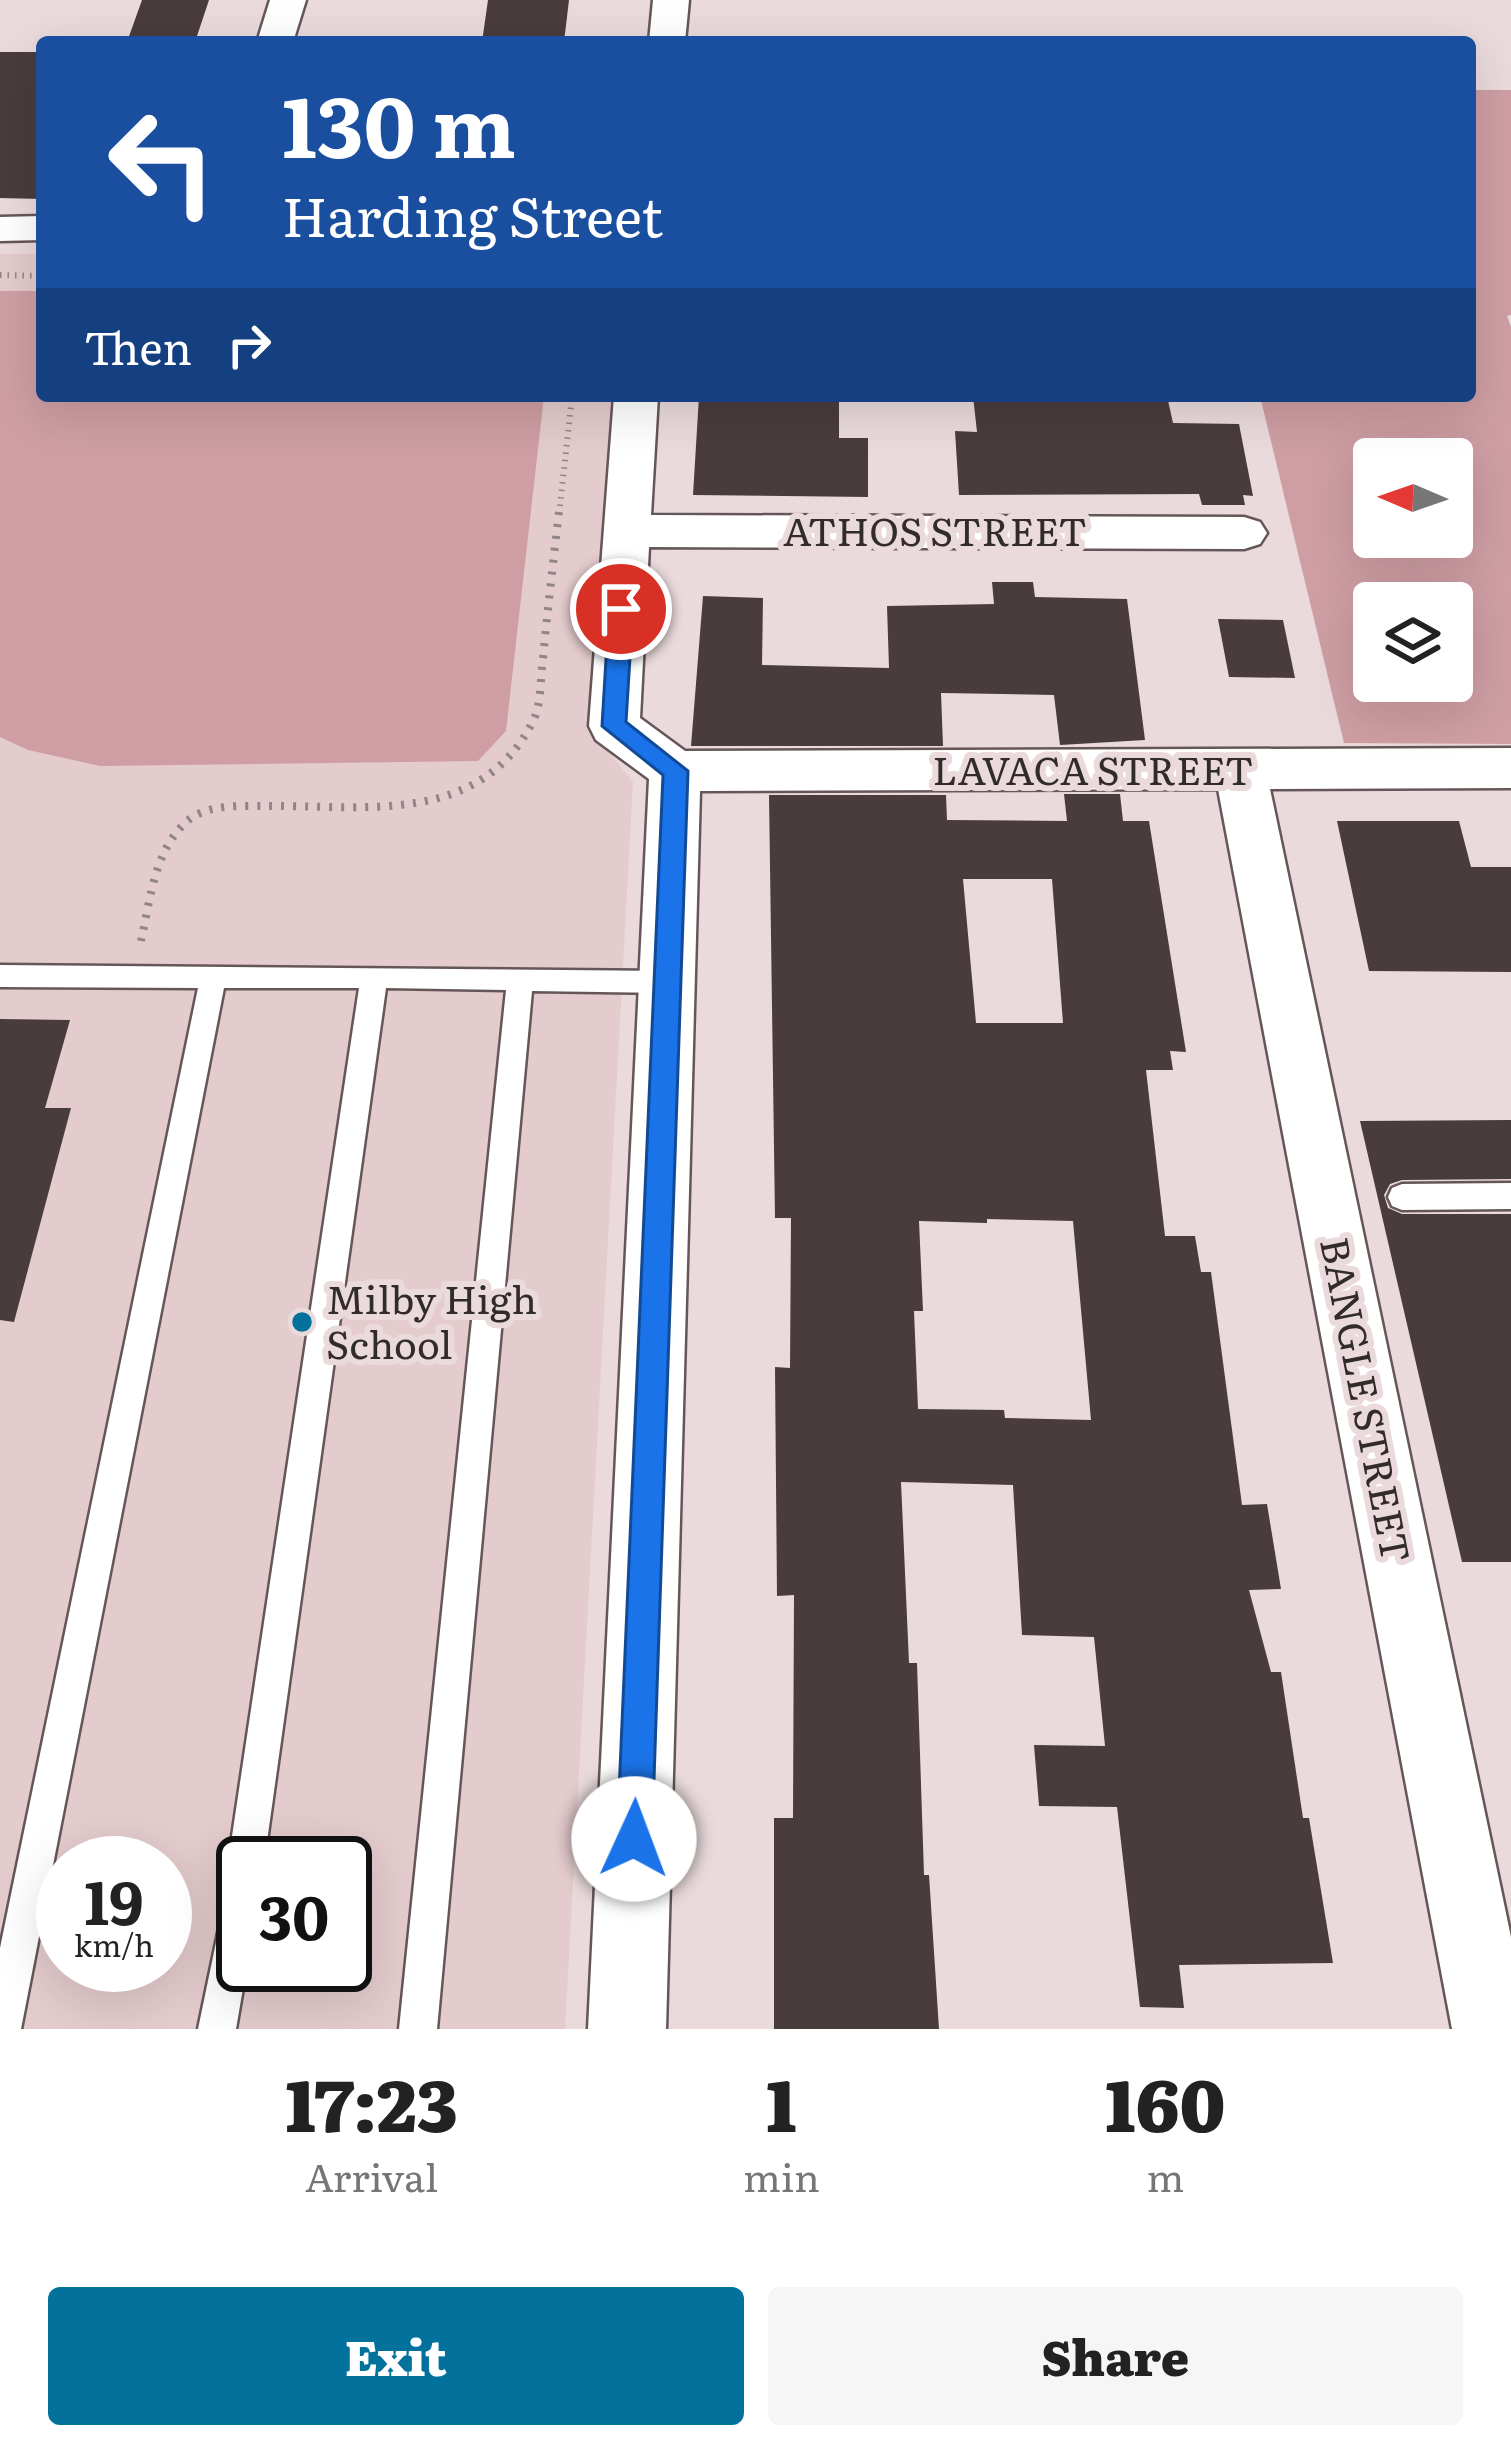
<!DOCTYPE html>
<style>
:root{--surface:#fff;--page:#f6f6f6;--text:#222;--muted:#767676;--accent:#02729d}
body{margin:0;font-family:Literata,serif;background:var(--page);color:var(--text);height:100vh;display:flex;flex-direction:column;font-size:45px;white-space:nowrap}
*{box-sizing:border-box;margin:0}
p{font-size:39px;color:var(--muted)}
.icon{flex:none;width:66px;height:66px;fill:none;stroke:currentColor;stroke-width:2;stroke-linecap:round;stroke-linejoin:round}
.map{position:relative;height:2029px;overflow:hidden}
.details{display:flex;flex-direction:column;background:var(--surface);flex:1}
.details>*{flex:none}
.guide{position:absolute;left:36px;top:36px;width:1440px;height:366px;border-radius:12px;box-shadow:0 12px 48px #0002;background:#1a4fa0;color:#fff;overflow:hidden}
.needle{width:78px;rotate:272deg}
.controls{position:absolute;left:1353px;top:438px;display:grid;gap:24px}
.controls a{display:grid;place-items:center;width:120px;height:120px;border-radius:12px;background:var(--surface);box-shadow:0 12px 48px #0002;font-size:60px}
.speed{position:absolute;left:36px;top:1836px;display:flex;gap:24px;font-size:60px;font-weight:700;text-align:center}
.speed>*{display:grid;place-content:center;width:156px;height:156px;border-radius:50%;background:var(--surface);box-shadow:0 12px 48px #0002;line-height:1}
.speed small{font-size:30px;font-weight:400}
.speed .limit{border:6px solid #111;border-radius:18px;background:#fff;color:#111}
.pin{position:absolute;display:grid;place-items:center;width:102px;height:102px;color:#fff;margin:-51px;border:6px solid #fff;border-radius:50%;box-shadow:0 3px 12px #0007}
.me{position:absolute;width:132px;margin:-66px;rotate:2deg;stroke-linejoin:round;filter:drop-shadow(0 0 9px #0008)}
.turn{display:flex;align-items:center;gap:42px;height:252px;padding:0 48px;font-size:54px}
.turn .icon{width:156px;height:156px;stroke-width:2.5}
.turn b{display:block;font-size:84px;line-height:102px}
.then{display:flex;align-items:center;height:114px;padding:0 48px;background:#0003;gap:24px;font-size:45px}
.eta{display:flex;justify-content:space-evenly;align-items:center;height:204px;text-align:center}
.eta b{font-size:72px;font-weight:800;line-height:84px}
.cta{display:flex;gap:24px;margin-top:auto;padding:24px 48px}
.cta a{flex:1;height:138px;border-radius:12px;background:var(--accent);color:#fff;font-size:48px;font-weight:800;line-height:138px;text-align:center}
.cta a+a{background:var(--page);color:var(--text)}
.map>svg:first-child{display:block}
</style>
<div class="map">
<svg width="1511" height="2029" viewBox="0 0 1511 2029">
<rect width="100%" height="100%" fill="#eadadb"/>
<path fill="#e4cbcd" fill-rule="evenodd" d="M0 254H42V396H623L593 732 633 782 565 2029H0ZM63 1863H165V1965H63ZM243 1863H345V1965H243Z"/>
<g fill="#ce9ea4" fill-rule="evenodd">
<path d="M1470 90H1511V315L1507 316 1511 327V744L1344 743 1260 396H1470ZM1374 459H1452V537H1374ZM1374 603H1452V681H1374Z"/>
<path d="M0 291H42V396H544L506 731 478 761 100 766 28 750 0 737Z"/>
</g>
<g fill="#493c3d" fill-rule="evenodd">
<path d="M142 0H209L195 42H127Z"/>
<path d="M488 0H569L564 42H482Z"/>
<path d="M0 52H42V199L0 198Z"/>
<path d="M699 396H839V438H868V497L693 495Z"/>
<path d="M973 396H1167L1173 423 1239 424 1253 496 1243 495 1245 505H1202L1199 494 959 495 955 431 977 432Z"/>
<path d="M992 582H1033L1035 597 1127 599 1145 740 1060 745 1054 695 941 693 943 746H691L703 596 763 598 762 665 889 668 887 606 994 604Z"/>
<path d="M1218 619 1283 620 1295 678 1229 677Z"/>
<path d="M1064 794H1120L1123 821H1149L1186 1052 1170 1051 1173 1070H1146L1165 1236H1195L1201 1272H1211L1242 1505 1267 1504 1281 1589 1249 1590 1271 1672H1281L1303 1818H1309L1333 1963 1179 1965 1184 2008 1140 2007 1117 1807 1039 1806 1034 1745 1105 1746 1094 1637 1022 1635 1013 1485 901 1482 909 1663H917L924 1875H929L939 2029H774V1818H793L794 1595 777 1596 775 1367 790 1368 791 1218H775L769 795H946L947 820 1067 821ZM963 879H1052L1063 1023H976ZM987 1219 1073 1221 1091 1420 1005 1418 1004 1410 918 1409 914 1311H923L919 1221 987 1223Z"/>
<path d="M1337 821H1459L1471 867H1511V972L1369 971Z"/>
<path d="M0 1019 70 1020 45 1108H71L14 1322 0 1320Z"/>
<path d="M1511 1120V1179L1402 1180 1390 1184 1384 1195 1388 1208 1402 1214H1511V1562H1462L1360 1121Z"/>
</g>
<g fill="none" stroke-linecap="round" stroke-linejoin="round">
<defs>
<g id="lane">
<path d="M0 965 667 971 676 974 680 982 676 990 667 993 532 991 437 2029H399L506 990 386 988 264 1863H243V1965H247L236 2029H198L231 1870 228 1863 359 988H224L21 2029H0V1948L198 988 0 987Z"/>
<path d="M1511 1183V1209L1402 1210 1392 1206 1388 1197 1392 1188 1402 1184Z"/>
</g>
<g id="street">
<path d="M270 0H306L293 42H257Z"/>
<path d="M653 0H689L685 42H649Z"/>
<path d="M42 216V240L0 241V217Z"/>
<path d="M614 396H658L651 515 1244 517 1260 522 1267 533 1260 544 1244 549 649 547 640 718 685 751 1511 748V788L1270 789 1511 1937V2029H1452L1218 789 700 791 666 2029H588L649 779 596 740 589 726Z"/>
</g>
</defs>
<use href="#lane" stroke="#655758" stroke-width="5"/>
<use href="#street" stroke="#655758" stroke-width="5"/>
<g stroke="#918586" stroke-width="6" stroke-dasharray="1.5 6" stroke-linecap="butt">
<path d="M0 275 42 276"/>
<path d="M560 506 572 396"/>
</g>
<path stroke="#918586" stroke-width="8" stroke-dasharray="3 9" stroke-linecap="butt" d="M141 941C150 901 154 852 185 823 205 804 238 806 264 806 363 805 480 827 533 721 542 704 540 677 543 658 548 606 554 555 560 503"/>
<use href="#lane" fill="#fff" fill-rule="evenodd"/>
<use href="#street" fill="#fff" fill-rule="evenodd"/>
</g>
<path fill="#1a73e8" stroke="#114b97" stroke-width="3" d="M621 601 633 609 626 722 688 771 652 1839 647 1851 634 1857 622 1851 617 1839 663 775 602 726 609 609Z"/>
<circle fill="#02729d" stroke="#eadadb" stroke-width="4.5" cx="302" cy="1322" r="12"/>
<g text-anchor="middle" stroke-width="12" stroke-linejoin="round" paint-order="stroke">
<g font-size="39" fill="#312b2c" stroke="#eadadb">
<text x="935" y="546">ATHOS STREET</text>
<text x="1093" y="785">LAVACA STREET</text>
<text transform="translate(1365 1400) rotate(79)" y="14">BANGLE STREET</text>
</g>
<g font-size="39" fill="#312b2c" stroke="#eadadb" text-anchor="start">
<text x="326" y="1314">Milby High<tspan x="326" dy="45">School</tspan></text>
</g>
</g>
</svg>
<div class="controls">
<a><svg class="needle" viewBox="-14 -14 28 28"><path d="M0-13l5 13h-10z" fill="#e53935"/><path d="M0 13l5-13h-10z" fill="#767676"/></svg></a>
<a><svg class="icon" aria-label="layers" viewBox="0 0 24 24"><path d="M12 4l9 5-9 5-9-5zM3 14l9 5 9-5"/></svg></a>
</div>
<div class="speed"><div>19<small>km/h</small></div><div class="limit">30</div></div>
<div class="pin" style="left:621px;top:609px;background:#d93025"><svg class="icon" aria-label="arrive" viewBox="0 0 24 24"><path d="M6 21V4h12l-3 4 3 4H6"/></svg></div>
<svg class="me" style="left:634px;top:1839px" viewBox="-20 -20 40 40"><circle r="19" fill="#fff"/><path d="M0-13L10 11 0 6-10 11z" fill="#1a73e8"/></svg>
<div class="guide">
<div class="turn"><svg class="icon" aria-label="left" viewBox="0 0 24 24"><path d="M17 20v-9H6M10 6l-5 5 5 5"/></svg><div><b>130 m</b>Harding Street</div></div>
<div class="then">Then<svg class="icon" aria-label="right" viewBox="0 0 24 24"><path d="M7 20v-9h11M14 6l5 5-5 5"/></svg></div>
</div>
</div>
<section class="details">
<div class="eta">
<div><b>17:23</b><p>Arrival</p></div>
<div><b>1</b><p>min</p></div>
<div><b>160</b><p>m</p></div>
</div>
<div class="cta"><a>Exit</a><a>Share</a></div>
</section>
